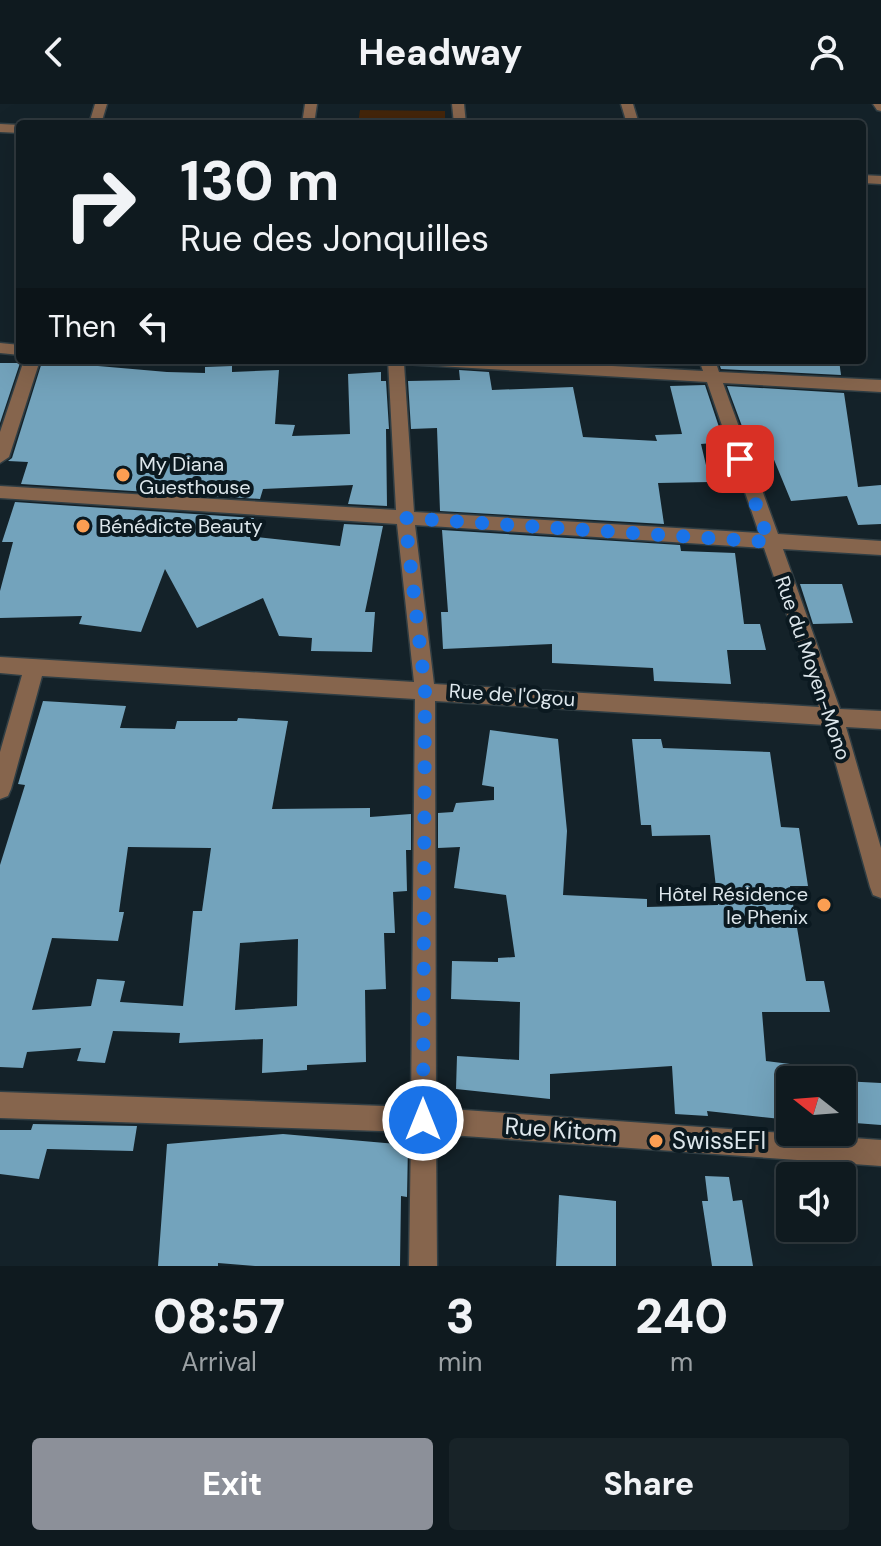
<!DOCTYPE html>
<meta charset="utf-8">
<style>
:root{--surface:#0f1a1f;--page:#182328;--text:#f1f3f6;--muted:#9ba1a4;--line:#2f383d;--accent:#8c9099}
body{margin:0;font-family:"DM Sans",sans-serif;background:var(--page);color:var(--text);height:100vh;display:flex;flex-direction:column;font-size:30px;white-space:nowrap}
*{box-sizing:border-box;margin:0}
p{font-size:26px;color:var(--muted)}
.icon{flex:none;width:44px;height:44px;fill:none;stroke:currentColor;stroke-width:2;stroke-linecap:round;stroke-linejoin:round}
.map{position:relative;height:1162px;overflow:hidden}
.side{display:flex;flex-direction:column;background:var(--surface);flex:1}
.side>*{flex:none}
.top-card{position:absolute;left:16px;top:16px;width:850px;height:244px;border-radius:8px;box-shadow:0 8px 32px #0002,0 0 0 2px var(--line);background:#0f1a1f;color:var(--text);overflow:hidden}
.needle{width:52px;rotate:287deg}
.fabs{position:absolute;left:776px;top:962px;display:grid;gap:16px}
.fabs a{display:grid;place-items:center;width:80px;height:80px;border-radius:8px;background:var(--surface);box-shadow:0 8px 32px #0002,0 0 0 2px var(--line);font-size:40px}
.pin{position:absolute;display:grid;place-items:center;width:68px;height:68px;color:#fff;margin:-34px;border-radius:16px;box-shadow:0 4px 12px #0006}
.me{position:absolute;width:88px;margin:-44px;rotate:0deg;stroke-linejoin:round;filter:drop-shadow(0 0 6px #0008)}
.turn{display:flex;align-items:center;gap:28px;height:168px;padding:0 32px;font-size:36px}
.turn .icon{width:104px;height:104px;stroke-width:2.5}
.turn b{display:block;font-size:56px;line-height:68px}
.then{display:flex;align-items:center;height:76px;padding:0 32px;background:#0003;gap:16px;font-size:30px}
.eta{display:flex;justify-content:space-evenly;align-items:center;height:136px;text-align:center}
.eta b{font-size:48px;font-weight:800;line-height:56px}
.button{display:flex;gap:16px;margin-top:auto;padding:16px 32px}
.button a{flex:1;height:92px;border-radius:8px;background:var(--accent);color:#fff;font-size:32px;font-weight:800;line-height:92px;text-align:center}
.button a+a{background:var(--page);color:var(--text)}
header{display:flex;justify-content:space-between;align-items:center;height:104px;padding:0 32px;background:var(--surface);font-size:36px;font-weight:800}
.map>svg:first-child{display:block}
</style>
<header><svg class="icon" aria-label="back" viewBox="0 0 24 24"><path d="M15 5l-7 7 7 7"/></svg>Headway<svg class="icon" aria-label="person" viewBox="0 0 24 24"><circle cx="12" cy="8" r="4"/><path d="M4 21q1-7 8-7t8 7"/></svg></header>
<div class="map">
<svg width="881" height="1162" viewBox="0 0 881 1162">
<rect width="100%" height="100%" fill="#142229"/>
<path fill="#44250a" d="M360 6 445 7V20H358Z"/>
<g fill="#73a3bc" fill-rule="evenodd">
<path d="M718 256H839L841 271 721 265Z"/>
<path d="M42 258H76L75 260 167 268 205 269V263L232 262V268L279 266 275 320 295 321 292 332 350 330 348 270 381 268V277H386L389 325H386L387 402 348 400 353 381 263 385 260 395 21 380 28 358 8 357 12 354Z"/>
<path d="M0 259H20L0 319Z"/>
<path d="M459 266 489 268 492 286 573 283 583 333 657 337 655 331 682 330 670 282 705 281 724 338 701 340 710 378 658 379 664 420 440 407 437 324 411 325 408 277 460 276Z"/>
<path d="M727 282 844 289 858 383 881 381V420L858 421 847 392 791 397 770 346H766L762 329 746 333Z"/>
<path d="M15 398 254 414 248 432 340 442 344 420 383 422 365 508H375L372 548 311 547 312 534 279 532 263 494 197 524 165 465 141 528 79 520 82 512 0 514V487L13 438H2Z"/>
<path d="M442 426 680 441 681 447 735 449 744 520H760L766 546H727L731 580 654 577 653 564 552 559V540L443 545 441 508H448Z"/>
<path d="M800 480H842L853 519 813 520Z"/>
<path d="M43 597 126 602 120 624 175 625 177 617H237L238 614 288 617 272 705 370 704V713L411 710V746H406L407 787 393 788 395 829H384L386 885 365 886 366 958 307 961V966L262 969 263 935 179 939 180 929 113 927 105 959 77 957 81 944 27 948 23 964 0 963V761L25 681 18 680ZM128 743 211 744 202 807H193L183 902 120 898 125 877 97 875 91 902 32 906 52 834 118 837 124 808H119ZM298 835 297 902 235 906 240 839Z"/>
<path d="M490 626 558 635 567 727 563 791 647 795V803L718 801 710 731 652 732 651 721H641L632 635H661L663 644 770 648 781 723 799 724 808 782H790L806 877H824L830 908H762L766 957 790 960V1016L707 1007 708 1012 675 1010 672 962 550 970V995L456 985 457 952 519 956 520 898 451 895 452 857 498 858V854L515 853 506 791 454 784 460 743 438 744V709L453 708 456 699 494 696V683L482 681Z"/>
<path d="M842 977 881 979V1021L842 1018Z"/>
<path d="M33 1020 137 1022 133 1047 47 1045 39 1075 0 1070V1026H31Z"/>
<path d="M283 1030 408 1041 407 1093 401 1092 400 1162H255L218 1159V1162H158L167 1040Z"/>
<path d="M705 1072 729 1073 733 1097 742 1096 753 1162H712L702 1097H708Z"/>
<path d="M559 1091 616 1097V1162H556Z"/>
</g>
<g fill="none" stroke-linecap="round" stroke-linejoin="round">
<defs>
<g id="minor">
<path d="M95 0H107L101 20H89Z"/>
<path d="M305 0H317L314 20H302Z"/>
<path d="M452 0H464L466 20H454Z"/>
<path d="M621 0H633L639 20H627Z"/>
<path d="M873 0H881V7L877 6Z"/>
<path d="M0 20 20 21V29L0 28Z"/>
<path d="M862 71 881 72V80L862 79Z"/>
<path d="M0 239 20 241V251L0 249Z"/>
<path d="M24 256H40L9 353 0 359V328Z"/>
<path d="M388 256H504L703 267 699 256H715L719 268 881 276V288L723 279 778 430 881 437V451L783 445 840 605 881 607V625L846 623 881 744V794L873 791 870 783 825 621 435 597 436 1004 881 1036V1062L436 1030 437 1162H409L411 1028 0 1014V988L411 1003 415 595 42 572 11 685 8 692 0 695V648L22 571 0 569V553L414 578 397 420 0 394V382L396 406ZM404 260 707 278 759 429 414 408ZM415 421 764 444 819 603 434 580Z"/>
</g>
</defs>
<use href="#minor" stroke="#303e44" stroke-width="3"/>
<use href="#minor" fill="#86654d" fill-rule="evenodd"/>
</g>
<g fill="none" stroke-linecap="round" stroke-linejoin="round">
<path stroke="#1a73e8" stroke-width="14" stroke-dasharray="0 25.2" d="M423 1016 425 585 405 414 769 438 740 355"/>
</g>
<g fill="#fc9e52" stroke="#0b1920" stroke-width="3">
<circle cx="123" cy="371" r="8"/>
<circle cx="83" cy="422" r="8"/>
<circle cx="824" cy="801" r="8"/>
<circle cx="656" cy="1037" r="8"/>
</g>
<g text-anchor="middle" stroke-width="8" stroke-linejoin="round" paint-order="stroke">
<g font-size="20" fill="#dee7ec" stroke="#0b1920" text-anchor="start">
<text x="139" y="367">My Diana<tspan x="139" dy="23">Guesthouse</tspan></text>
<text x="99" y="429">Bénédicte Beauty</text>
<text x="808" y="797" text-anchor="end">Hôtel Résidence<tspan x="808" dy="23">le Phenix</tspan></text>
</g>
<g font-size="20" fill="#dee7ec" stroke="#0b1920">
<text transform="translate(813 564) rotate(71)" y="7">Rue du Moyen-Mono</text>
<text transform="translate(512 591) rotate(4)" y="7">Rue de l'Ogou</text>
</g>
<g font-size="24" fill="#dee7ec" stroke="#0b1920">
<text transform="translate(561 1026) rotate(4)" y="8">Rue Kitom</text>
</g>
<g font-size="24" fill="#dee7ec" stroke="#0b1920" text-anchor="start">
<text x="672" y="1045">SwissEFI</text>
</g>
</g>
</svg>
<div class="fabs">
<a><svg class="needle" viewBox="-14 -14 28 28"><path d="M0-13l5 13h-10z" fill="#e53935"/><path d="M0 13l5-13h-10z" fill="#9ba1a4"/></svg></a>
<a><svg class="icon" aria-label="sound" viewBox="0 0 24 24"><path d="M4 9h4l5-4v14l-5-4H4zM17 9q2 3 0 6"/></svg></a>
</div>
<div class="pin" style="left:740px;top:355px;background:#d93025"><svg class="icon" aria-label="arrive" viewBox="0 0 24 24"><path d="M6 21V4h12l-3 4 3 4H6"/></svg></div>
<svg class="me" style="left:423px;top:1016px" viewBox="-20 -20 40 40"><circle r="17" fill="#1a73e8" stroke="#fff" stroke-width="3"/><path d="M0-11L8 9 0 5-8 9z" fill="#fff"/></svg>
<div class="top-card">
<div class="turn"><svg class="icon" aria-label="right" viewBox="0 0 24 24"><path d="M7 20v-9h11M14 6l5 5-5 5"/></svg><div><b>130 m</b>Rue des Jonquilles</div></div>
<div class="then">Then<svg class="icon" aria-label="left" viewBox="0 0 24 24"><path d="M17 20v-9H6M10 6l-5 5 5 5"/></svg></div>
</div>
</div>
<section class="side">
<div class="eta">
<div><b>08:57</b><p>Arrival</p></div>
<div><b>3</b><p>min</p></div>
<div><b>240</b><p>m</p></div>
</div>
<div class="button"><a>Exit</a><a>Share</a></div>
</section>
